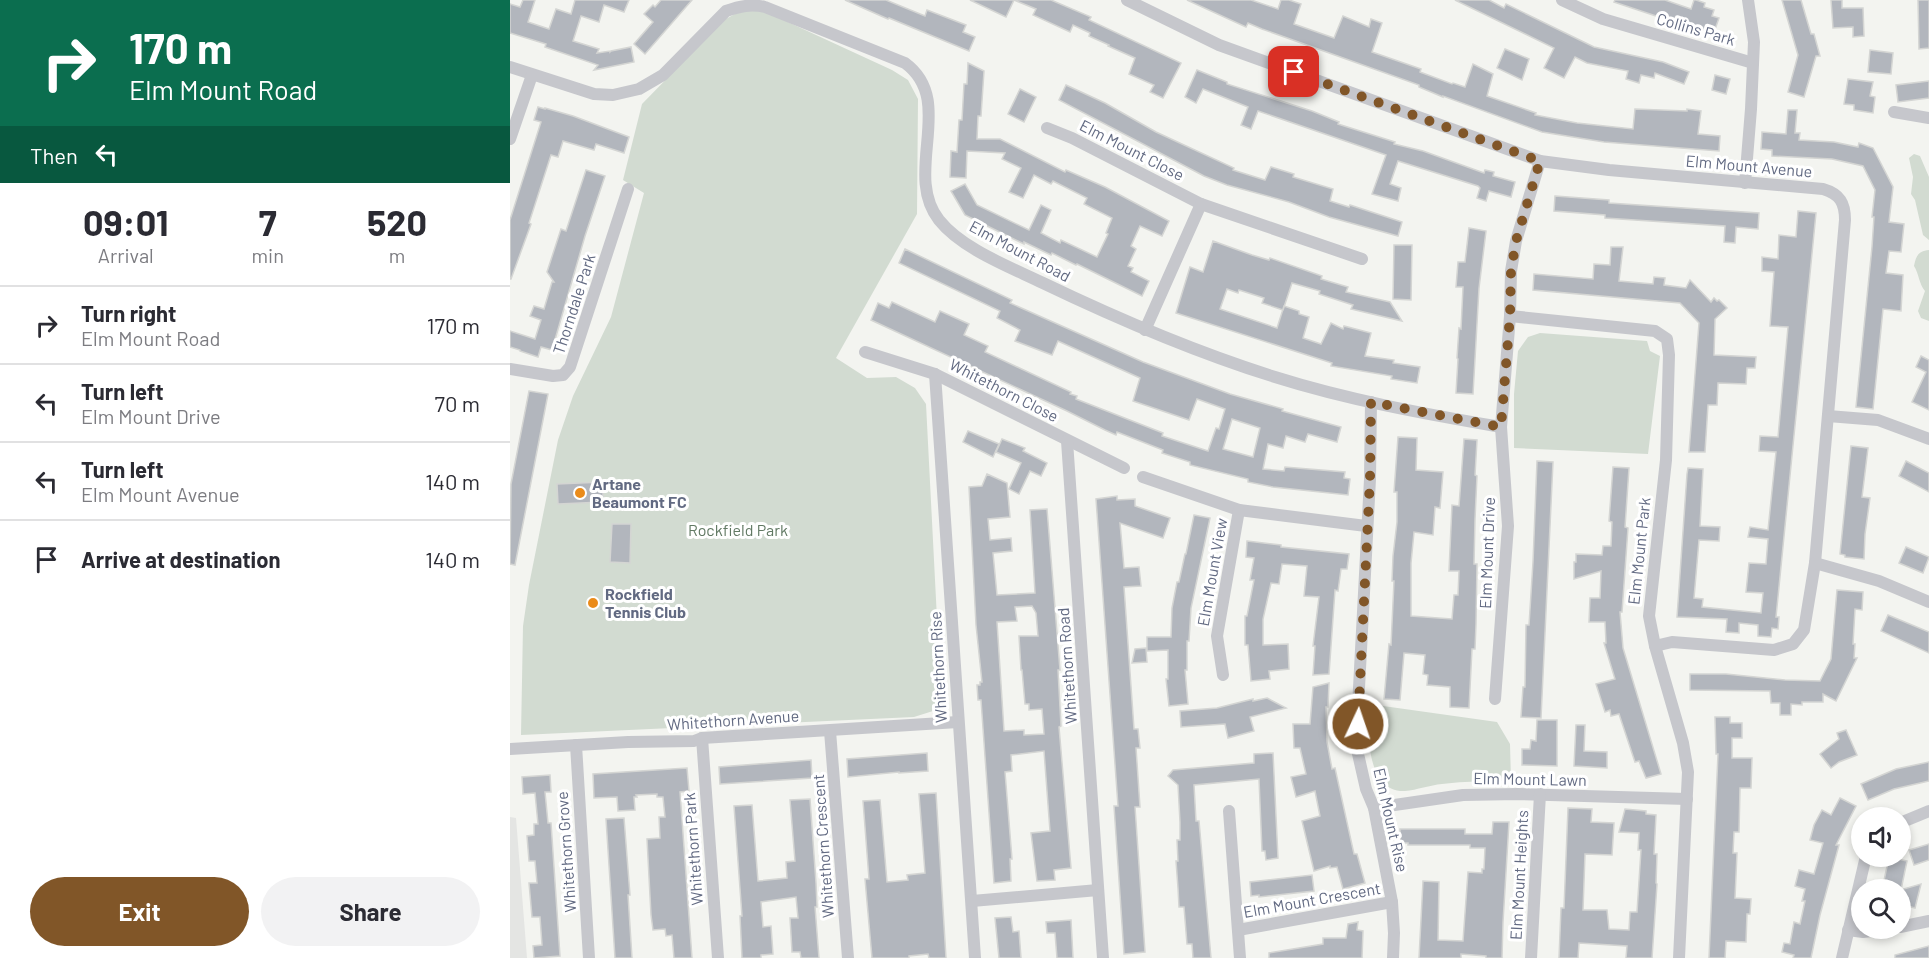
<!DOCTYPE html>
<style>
:root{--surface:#fff;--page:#f2f2f3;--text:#2b2b33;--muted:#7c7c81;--line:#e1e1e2;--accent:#815628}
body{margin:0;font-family:Barlow,sans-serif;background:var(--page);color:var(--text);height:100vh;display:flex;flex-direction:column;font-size:22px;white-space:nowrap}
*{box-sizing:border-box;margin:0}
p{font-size:20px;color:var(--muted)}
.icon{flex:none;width:33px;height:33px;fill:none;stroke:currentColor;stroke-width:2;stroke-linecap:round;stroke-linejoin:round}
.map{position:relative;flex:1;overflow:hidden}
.panel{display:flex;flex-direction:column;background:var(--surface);width:510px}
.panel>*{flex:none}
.banner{background:#0b6e4f;color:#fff;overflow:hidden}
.fabs{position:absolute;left:1341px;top:807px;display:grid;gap:12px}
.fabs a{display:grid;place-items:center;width:60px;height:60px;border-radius:50%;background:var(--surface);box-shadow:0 3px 9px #0003;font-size:30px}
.pin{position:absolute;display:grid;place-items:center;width:51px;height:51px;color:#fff;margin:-26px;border-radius:12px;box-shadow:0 3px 9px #0006}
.me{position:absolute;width:66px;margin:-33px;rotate:3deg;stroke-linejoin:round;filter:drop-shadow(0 0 4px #0008)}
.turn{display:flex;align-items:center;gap:21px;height:126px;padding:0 30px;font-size:27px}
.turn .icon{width:78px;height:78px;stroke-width:2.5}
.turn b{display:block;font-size:42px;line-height:51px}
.then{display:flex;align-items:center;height:57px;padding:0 30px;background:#0003;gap:12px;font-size:22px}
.eta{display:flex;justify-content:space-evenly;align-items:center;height:102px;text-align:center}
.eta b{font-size:36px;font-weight:700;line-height:42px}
.primary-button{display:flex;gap:12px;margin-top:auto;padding:12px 30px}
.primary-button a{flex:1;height:69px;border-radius:36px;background:var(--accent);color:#fff;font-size:24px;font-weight:700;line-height:69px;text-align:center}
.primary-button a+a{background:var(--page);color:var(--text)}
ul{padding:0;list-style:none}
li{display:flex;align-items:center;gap:18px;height:78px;padding:0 30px;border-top:2px solid var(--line)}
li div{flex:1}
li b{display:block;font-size:22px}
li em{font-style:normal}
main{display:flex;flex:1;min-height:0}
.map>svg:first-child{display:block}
</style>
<main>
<section class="panel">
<div class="banner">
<div class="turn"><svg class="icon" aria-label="right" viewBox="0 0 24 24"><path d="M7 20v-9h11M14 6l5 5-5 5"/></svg><div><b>170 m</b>Elm Mount Road</div></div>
<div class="then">Then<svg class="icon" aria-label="left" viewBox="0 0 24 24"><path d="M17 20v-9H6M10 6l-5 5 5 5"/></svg></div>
</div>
<div class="eta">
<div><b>09:01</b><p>Arrival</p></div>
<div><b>7</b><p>min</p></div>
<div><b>520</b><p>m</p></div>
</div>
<ul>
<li><svg class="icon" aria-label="right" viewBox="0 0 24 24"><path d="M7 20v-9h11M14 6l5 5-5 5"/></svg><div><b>Turn right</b><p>Elm Mount Road</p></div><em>170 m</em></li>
<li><svg class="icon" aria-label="left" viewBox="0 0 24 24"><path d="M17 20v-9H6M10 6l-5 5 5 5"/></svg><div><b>Turn left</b><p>Elm Mount Drive</p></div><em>70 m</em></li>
<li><svg class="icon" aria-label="left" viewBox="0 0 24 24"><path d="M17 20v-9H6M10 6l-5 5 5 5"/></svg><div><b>Turn left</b><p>Elm Mount Avenue</p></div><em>140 m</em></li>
<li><svg class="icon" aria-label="arrive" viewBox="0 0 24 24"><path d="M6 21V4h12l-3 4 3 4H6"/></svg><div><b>Arrive at destination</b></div><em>140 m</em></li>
</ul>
<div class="primary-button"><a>Exit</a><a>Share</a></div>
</section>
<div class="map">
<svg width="1419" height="958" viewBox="0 0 1419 958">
<rect width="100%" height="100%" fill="#f3f4f0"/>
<path fill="#e4e5e3" d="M0 817 6 818 17 958H0Z"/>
<g fill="#d2dbd1">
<path d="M232 10 254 11 382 70 398 80 408 99 407 214 326 358 357 378 386 377 405 388 416 404 431 697 423 711 404 717 11 735 13 626 19 585 48 440 63 396 101 317 134 193 113 180 132 104 214 20Z"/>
<path d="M1404 154 1410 156 1419 177V240L1413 235 1405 200 1401 194 1403 177 1399 158Z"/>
<path d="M1419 250V321L1411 318 1408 311 1415 291C1409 284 1409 274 1404 266 1406 256 1408 251 1419 250Z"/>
<path d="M1030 333 1137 341 1140 351 1150 356 1138 454 1004 448V394L1008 351 1018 337Z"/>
<path d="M859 704 987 722 1000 744 1001 781C978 781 955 781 932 784 920 785 907 790 895 791 855 793 858 730 859 704Z"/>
</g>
<g fill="#b2b6bd" stroke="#d4d5d3" stroke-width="1.5" fill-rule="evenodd">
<path d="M13 0H25L18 22 39 29 46 9 61 14 65 0H119L114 12 94 5 89 22 71 16 63 41 89 49 87 53 100 51V52L101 51 121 47 124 62 84 70 88 65 35 47 36 44 0 33V4L10 7Z"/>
<path d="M151 0H182L135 54 124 44 143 22 134 14 143 5 145 7Z"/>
<path d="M335 0H376L415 16 417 10 456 25 453 32 465 37 459 51 379 18 378 19Z"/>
<path d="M460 0H504L496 17Z"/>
<path d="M504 0H541L581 17 579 20 671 63 653 98 640 92 644 85 619 74 625 58 598 46 599 45 579 36 580 33 563 25 560 32 523 15 526 9Z"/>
<path d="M677 0H741L768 9 771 0H779L791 4 784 24 824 38 833 16 859 27 861 19 872 23 862 52 911 69 910 72 942 84 943 83 955 87 963 64 983 74 977 96 1026 113 1025 115 1067 123 1123 129 1125 109 1177 111V109L1191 111 1188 134 1210 136 1209 151 1094 142 1032 132 933 96V97L909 87V85L752 29 738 23 736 27Z"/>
<path d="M945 0H979L994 8 996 4 1084 47 1153 62 1179 72 1174 84 1145 73 1144 78 1131 75 1129 83 1116 79 1118 71 1077 63 1065 57 1054 78 1034 68 1044 48Z"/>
<path d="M1105 0H1155L1181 9 1184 0H1186L1195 3 1194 7 1204 10 1202 16 1209 18 1203 35 1104 2Z"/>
<path d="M1272 0H1291L1301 34H1304L1310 56H1306L1294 97 1278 92 1288 55Z"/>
<path d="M1321 0H1332V8H1353L1354 36 1343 37V27L1323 28Z"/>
<path d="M1408 0H1419V48L1409 49Z"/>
<path d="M995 49 1019 59 1012 80 987 68Z"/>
<path d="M1360 50 1383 53 1381 74 1358 72Z"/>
<path d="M458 63 474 71 471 116H468L467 139H490L555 172 556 170 595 187 659 221 652 236 630 226 621 246 626 249 618 266 623 268 621 272 639 281 632 296 567 264 566 265 542 253 541 255 514 242V244L455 215 441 191 455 184 467 205 519 230 531 205 541 210 531 233 550 243 551 240 587 257 598 234 596 233 602 218 574 204 577 198 543 181 541 184 524 175 513 198 499 192 511 168 492 159 495 153 457 151 456 178 440 177 441 151 447 152 449 120H452L454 84H457Z"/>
<path d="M687 70 717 82V84L802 111 829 122 828 124 885 142 884 144 913 151 974 173 975 170 984 172 983 176 1005 182 1001 197 979 191 976 201 967 198 970 188 968 186 888 161 880 184 891 188 888 201 862 194 876 155 748 111 741 129 731 125 738 107 693 89 686 103 675 97Z"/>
<path d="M1205 75 1220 79 1216 94 1202 90Z"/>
<path d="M1338 79 1363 82 1360 96 1365 97 1363 113 1344 110V105L1334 104Z"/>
<path d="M1419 81V98L1388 102 1386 85Z"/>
<path d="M556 85 595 103 646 132 724 168 723 170 755 180 761 167 784 174 783 177 823 189 820 201 839 207 840 205 892 222 888 236 819 217 779 202 717 185 694 176 549 100Z"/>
<path d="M510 89 526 97 514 122 498 114Z"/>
<path d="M28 107 35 109V108L63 116 119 137 114 153 86 144 84 150 53 141 48 157 41 155 19 223 21 224 1 279H0V220L31 122 24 120Z"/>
<path d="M1278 110H1287L1285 133H1290L1289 140 1324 142 1348 147 1349 143 1363 148 1383 187 1379 222 1394 224 1391 252 1379 251 1376 273 1393 275 1391 311 1373 309 1363 409 1346 407 1362 247 1364 217H1362L1365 190 1353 166 1322 159 1262 156V150L1251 149 1252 132 1276 134Z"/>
<path d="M76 170 95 176 75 236 42 350 31 347 28 357 10 351V350L0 347V331L25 339 31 320 20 316 24 306 34 309 42 282H44L37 272 51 229 56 231Z"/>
<path d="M1045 196 1099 200V203L1249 213 1248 229 1226 227 1225 243 1214 242 1215 226 1095 218V215L1044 211Z"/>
<path d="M1288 211 1306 213 1266 617H1269L1268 629 1262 628 1261 637 1248 636V625L1229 623V633L1216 632 1217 619 1167 617 1177 474 1178 468 1193 469 1190 526 1210 527 1209 541 1189 540 1184 598 1193 599 1192 607 1251 613 1253 593 1236 592 1239 563 1256 564 1258 539 1238 537 1240 527 1258 530 1266 452 1249 451 1250 436 1268 437 1278 327 1260 326 1264 272 1252 271V257L1268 259 1269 235 1286 237Z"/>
<path d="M959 228 976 231 969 288 963 394 946 393 948 359 947 358 949 328 951 329 953 287H946L948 262H955Z"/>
<path d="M703 241 742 255 759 260 760 258 812 276 811 279 838 287 836 292 880 302 892 321 841 309 843 305 809 294 810 291 782 283 773 310 752 303 754 298 729 290 728 293 717 289 710 309 767 328 774 306 789 311V314L799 317 793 338 811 344 821 323 833 329 834 326 861 333 855 356 884 360 883 363 910 367 907 383 881 379 882 376 821 366 822 363 666 313 680 267 693 272Z"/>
<path d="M884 245H902L901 300 883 299Z"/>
<path d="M1101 247H1113L1109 281 1143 284 1144 277 1155 278 1154 285 1176 288 1180 280 1201 302 1204 298 1207 301 1209 300 1217 308 1205 319 1204 355 1246 357 1245 368H1237L1236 384 1208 383 1207 405H1198L1195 452H1179L1189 323 1170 303 1023 290 1024 274 1083 279 1084 264 1100 265Z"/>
<path d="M395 249 502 300 500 303 633 362 720 394 773 409 772 411 831 427 827 442 798 434 795 442 776 436 773 448 758 444 753 469 774 471 775 467 835 472 834 478 840 479 838 495 763 487 738 482V479L680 465V462L652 453 653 450 607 432 606 435 595 430 557 411 361 320 368 303 379 308 382 302 425 322 430 311 459 324 454 335 478 346 475 352 561 392 560 394 567 396 566 399 653 433 652 436 698 451 706 428 709 429 715 409 687 399 679 420 623 401 630 378 548 341 542 355 505 341 510 330 487 318 490 311 389 263ZM722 419 750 428 743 457 713 449Z"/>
<path d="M1411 356 1419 360V410L1402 402 1416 372 1406 367Z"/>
<path d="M19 391 38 394 5 565 0 564 1 484Z"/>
<path d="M458 431 489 444 483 457 453 442Z"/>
<path d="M888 437 907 438 906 470 933 472 930 508 925 507 923 535 904 532 901 563V616L942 619 944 595H948L949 571H939L942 505 949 506 954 439 967 440 965 475 967 476 965 519 964 564H967L966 624 965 649H962L959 708 940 707V687L917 685 918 675 913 674 915 655 894 653 890 700 874 699 879 644 881 645 884 581H882L883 556 887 522V492H884Z"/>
<path d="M492 439 515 448 513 451 537 463 531 476 520 471 509 494 499 489 511 463 486 452Z"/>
<path d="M1341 446 1358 448 1352 497 1360 498 1355 534 1354 559 1335 557V555L1330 554Z"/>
<path d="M1027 461 1043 462 1031 718 1011 717 1013 687H1015L1016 625H1019L1023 562Z"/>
<path d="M1396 461 1419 473V492L1389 476Z"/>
<path d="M1103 467 1119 468 1115 527 1118 528 1112 612H1110L1113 648 1151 774 1136 778 1129 761 1125 762 1109 714 1101 716 1100 710 1095 712 1086 684 1105 679 1094 643H1096L1095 622H1079L1080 598H1090L1091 571 1064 579V562H1066V554L1092 555 1093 546H1101L1102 522 1099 521Z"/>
<path d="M477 474 497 483 500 517 478 519 480 540 501 538 502 551 483 553 487 595 525 593 520 510 537 509 550 670H548L551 726 549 727 561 868 544 870 545 880 527 881 521 833 540 831 534 751 501 755 502 771 495 772 502 859H500L501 881 484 883 471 700H468L467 685H470V682H472L466 625 459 487 472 486ZM522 606 526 613 528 636H509L511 670H512L515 704H519V710L532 709 534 734 514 735V730L494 731 487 622 507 621 505 607Z"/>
<path d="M93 482V502L48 504 47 484Z"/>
<path d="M607 496V500L625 499V506L660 518 653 538 610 523 614 568 629 567 631 586 614 587 624 729H628L630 748H626L630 807H625L635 952 614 954 604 806H608L586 499Z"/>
<path d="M684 515 700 518 681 608 679 641H677V670H675L678 704 659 706 656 679H658V650L637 651V637H661L662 608 667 582H669L675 554H676Z"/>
<path d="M102 524H121L120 563 100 562Z"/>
<path d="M737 541 771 545V547L839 554 837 569H831L828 591 825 590 819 674 803 675 805 646H803L809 597 794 596 797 566 772 564 769 584 761 583 753 619V645L778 644 779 669 759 671 760 679 741 681 738 645H735V616H737L744 580H740L744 558 736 557Z"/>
<path d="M1396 547 1419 557 1413 573 1389 563Z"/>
<path d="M1327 590 1353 592 1352 610 1345 609 1343 644H1345L1344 658H1347L1326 701 1313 694V702H1292V705L1281 704V715H1270V703H1261L1260 691 1180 690V674H1216L1275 680 1310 681 1321 659Z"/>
<path d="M1378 615 1419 632V653L1371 631Z"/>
<path d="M636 648 637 662 622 663 625 649Z"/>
<path d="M819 683 818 707H816L817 742 822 769 825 768 844 854H847L855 883 833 889 827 867 820 868V866L804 871 792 821 810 816 805 791 786 797 781 777 796 774 790 748H784L783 724H800L803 687Z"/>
<path d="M757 698 776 708 740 717 744 731 718 738 715 724 671 727 670 711 707 708 743 699V701Z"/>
<path d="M1205 717H1220V723H1232V738H1222V758H1242L1241 788H1230L1229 832H1224L1223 853H1227L1225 898 1241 899 1240 914H1237L1236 942 1216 941 1215 958H1199L1208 754H1206Z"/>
<path d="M1027 720H1047V766L1012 765V749H1020L1021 740 1026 741Z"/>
<path d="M1066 725H1075L1074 751 1097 752V768L1064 766Z"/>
<path d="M1336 730 1347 755 1329 762 1321 768 1310 754 1329 739 1327 733Z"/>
<path d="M417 753 418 771 389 773V772L338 777 337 759Z"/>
<path d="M763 753 768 858 756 860 755 851H752L749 779 684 785 686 821H689L701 958H683L682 944H677L674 907H669L668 888 666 861H668L667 840H670V822L668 785 658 776 663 770 744 763V754Z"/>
<path d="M301 760 302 778 210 784 209 767Z"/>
<path d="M1419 762V781L1384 789 1358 800 1351 784 1386 769Z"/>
<path d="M177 768 179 791 170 792 182 958H164L162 935 156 936 155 929 143 930 141 915 137 839 150 838 149 817H155L153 797H147V794L126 795 127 797H124L125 810 108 811 107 797 84 798 83 774Z"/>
<path d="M40 775 41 792H35L38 823H41L50 956 24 958 23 946 32 945 30 917H22L19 883H27L25 861H19L17 836 24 835V824H28L25 793 13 794 12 777Z"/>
<path d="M426 793 436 958H419L418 954 399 956V958H362L355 879H359L353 801 370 800 377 882 398 880 397 875 415 873 409 794Z"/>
<path d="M1330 798 1346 806 1326 845H1329L1310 915 1301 958H1283L1284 955 1272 952 1274 943 1280 944 1284 922 1290 924 1295 901H1292L1295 889 1285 886 1289 870 1304 874 1313 843 1300 840 1304 825 1312 810 1321 815Z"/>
<path d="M300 799 306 883 307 907H305L309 958H291L290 952H282L280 918H288L286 897 251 902 253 927 261 926 263 954 251 955V958H232L230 916H232L224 806 242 805 248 881 277 878 276 862 285 861 280 800Z"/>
<path d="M1058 808 1082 809 1081 822 1104 823 1102 855 1075 854 1073 910H1097L1099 929 1119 930 1120 912H1127L1131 850H1128L1129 833 1109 832 1115 809 1136 811V814L1146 815 1144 854H1147L1146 883 1147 884 1142 958H1116L1117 946 1069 943 1068 958H1049L1051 908H1054Z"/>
<path d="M114 818 120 895H118L122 958H105L96 819Z"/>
<path d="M983 822H999L993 922 992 958H976V956L951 954V958H909L913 881 929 882 928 940 953 941 958 872 972 873V869H974L975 848H960V845H898V843H890V829H955V834H982Z"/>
<path d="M1419 844V860L1404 865 1399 850Z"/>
<path d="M1379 857 1397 861 1391 890H1372Z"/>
<path d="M802 875 804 891 749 897V895L741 896 740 882Z"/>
<path d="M1411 884 1405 908 1390 904V890Z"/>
<path d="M501 917 503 932 509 931 511 958H489L485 918Z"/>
<path d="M561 920 563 958H547L545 933H537L536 922Z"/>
<path d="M848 922 847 930 853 931 852 958H759V953L813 944V938H836L838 924Z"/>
<path d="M1419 946V958H1385V955Z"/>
</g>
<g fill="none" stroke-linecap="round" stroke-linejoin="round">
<g stroke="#c6c7cc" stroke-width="12">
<path d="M617 0 709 45 1030 161 1099 170 1313 189C1330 194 1335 203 1335 220L1305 563 1294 630 1283 644 1264 650 1162 642 1145 646"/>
<path d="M1052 0 1093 19 1243 63"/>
<path d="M0 67 84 94 103 95 129 89 153 75 216 11C230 6 241 4 255 7L395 63C447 101 392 173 429 220 452 249 500 267 533 283 608 319 685 352 765 377 838 400 915 414 991 427"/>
<path d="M1384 112 1419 118"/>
<path d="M537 128 562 138 691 204 852 259"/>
<path d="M0 139 22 75"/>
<path d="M1235 183 1241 109 1244 42 1238 0"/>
<path d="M1000 316 1145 331 1157 339 1159 355 1156 460 1139 616 1145 646 1173 743 1178 772 1169 958"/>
<path d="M635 330 691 204"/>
<path d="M355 352 425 374 614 468"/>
<path d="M0 369 43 376 53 375 60 367 118 189"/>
<path d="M425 374 465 958"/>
<path d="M861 402 860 479 846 745 856 789 864 808 882 902 884 933 883 958"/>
<path d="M1318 416 1368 420 1419 439"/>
<path d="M557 441 593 958"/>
<path d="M633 477 729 510 856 526"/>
<path d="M1305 563 1369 581 1419 602"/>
<path d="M713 675 707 636 729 510"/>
<path d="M985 699 998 526 991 427 1000 316 1001 271 1006 241 1030 161"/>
<path d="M320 731 338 958"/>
<path d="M192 738 208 958"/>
<path d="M66 745 79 958"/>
<path d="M0 749 118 742 184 741 192 738 448 722"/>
<path d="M864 808 953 795 1008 794 1177 799"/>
<path d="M719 811 730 958"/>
<path d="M1390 823 1419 811"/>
<path d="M462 901 588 890"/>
<path d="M1390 927 1419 921"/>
<path d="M728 930 882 902"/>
<path d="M1338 930 1353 932 1385 928"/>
<path d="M1021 958 1030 794"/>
<path d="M1332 958 1356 856"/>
</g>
</g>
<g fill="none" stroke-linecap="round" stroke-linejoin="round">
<path stroke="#815628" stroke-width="10" stroke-dasharray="0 18" d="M784 72 1030 161 1006 241 1001 271 1000 316 991 427 861 402 860 479 848 724"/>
</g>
<g fill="#ea8b1a" stroke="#fff" stroke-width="2">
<circle cx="70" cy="493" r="6"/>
<circle cx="83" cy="603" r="6"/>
</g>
<g text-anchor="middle" stroke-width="6" stroke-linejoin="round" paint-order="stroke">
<g font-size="16" fill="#626a82" stroke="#fff">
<text transform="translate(1186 29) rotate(16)" y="6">Collins Park</text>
<text transform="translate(622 150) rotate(27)" y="6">Elm Mount Close</text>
<text transform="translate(1239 166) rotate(5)" y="6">Elm Mount Avenue</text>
<text transform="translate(510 251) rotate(28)" y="6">Elm Mount Road</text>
<text transform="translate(64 304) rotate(-72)" y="6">Thorndale Park</text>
<text transform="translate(494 390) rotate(27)" y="6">Whitethorn Close</text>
<text transform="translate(1129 551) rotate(-84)" y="6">Elm Mount Park</text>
<text transform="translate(977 553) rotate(-88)" y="6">Elm Mount Drive</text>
<text transform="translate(702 572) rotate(-80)" y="6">Elm Mount View</text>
<text transform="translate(557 666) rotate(-94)" y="6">Whitethorn Road</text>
<text transform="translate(428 667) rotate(-93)" y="6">Whitethorn Rise</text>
<text transform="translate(223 720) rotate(-4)" y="6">Whitethorn Avenue</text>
<text transform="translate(1020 779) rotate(1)" y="6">Elm Mount Lawn</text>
<text transform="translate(881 820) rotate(77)" y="6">Elm Mount Rise</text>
<text transform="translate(313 846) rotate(-94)" y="6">Whitethorn Crescent</text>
<text transform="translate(183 849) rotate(-94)" y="6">Whitethorn Park</text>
<text transform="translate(56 852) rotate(-94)" y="6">Whitethorn Grove</text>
<text transform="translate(1009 875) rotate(-87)" y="6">Elm Mount Heights</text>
<text transform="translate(802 900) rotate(-10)" y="6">Elm Mount Crescent</text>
</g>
<g font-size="16" font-weight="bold" fill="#626a82" stroke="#fff" text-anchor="start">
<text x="82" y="490">Artane<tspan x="82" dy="18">Beaumont FC</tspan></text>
<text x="95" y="600">Rockfield<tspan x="95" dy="18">Tennis Club</tspan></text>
</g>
<g font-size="16" fill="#617963" stroke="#fff">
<text x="228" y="536">Rockfield Park</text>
</g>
</g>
</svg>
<div class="fabs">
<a><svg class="icon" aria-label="sound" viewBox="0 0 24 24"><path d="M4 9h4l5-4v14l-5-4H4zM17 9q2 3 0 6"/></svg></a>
<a><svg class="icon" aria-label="search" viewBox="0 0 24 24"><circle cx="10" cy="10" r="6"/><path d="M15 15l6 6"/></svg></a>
</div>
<div class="pin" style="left:784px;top:72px;background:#d93025"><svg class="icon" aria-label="arrive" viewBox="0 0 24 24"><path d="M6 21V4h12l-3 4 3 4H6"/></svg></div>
<svg class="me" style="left:848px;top:724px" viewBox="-20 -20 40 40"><circle r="17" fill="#815628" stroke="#fff" stroke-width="3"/><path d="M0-11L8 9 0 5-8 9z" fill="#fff"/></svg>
</div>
</main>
